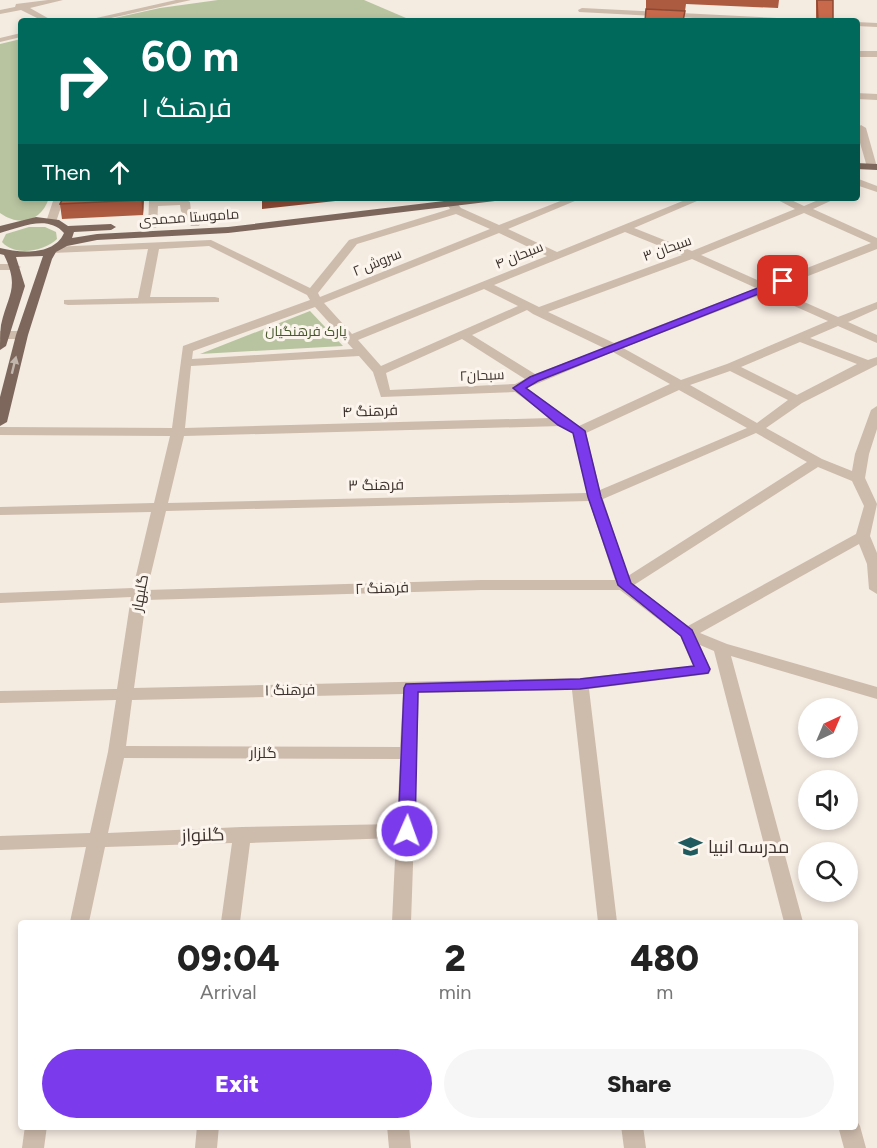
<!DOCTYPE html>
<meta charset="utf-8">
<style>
:root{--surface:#fff;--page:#f6f6f6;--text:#222;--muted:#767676;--accent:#7c3aed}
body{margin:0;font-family:Figtree,Cairo,sans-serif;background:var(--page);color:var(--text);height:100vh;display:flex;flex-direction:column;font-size:22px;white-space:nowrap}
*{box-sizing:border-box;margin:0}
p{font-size:20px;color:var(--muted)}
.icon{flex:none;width:33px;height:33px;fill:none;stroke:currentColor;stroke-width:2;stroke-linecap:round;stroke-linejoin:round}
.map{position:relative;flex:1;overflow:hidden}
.side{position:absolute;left:18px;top:920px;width:840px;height:210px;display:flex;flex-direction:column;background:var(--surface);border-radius:6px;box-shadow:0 3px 9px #0003}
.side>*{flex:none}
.banner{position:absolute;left:18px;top:18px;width:842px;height:183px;border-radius:6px;box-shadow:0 3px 9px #0003;background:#00695c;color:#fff;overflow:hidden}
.needle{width:39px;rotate:44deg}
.fabs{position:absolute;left:798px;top:698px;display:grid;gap:12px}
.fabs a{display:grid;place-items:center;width:60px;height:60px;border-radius:50%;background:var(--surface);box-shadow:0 3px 9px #0003;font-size:30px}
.pin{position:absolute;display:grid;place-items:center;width:51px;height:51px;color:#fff;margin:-26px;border-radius:12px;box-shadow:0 3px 9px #0006}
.me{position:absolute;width:66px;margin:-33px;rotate:2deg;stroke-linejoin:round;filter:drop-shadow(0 0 4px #0008)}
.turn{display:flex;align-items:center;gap:21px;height:126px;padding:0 24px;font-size:27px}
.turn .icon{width:78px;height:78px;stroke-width:2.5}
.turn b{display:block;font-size:42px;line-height:51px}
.then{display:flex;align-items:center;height:57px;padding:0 24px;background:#0003;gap:12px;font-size:22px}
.eta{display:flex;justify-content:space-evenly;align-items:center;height:102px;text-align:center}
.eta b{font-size:36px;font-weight:800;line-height:42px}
.button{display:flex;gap:12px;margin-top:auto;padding:12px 24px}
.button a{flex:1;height:69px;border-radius:36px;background:var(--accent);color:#fff;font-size:24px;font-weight:800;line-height:69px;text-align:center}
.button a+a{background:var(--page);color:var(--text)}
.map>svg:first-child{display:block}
</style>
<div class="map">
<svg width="877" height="1148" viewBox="0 0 877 1148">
<rect width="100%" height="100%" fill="#f4ebe1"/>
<g fill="#b8c4a0">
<path d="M218 0H364L413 21H101L160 8Z"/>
<path d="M21 39V198H49C41 222 20 227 0 213V44Z"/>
<path d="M29 227H45L56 232 57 239C45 251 15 257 2 242L6 234Z"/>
<path d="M310 311 343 346 200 354Z"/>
</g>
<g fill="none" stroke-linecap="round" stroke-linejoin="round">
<g fill="#cdbbac" fill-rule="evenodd">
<path d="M48 0H63L30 8 53 21H43L21 10 0 14V10L15 7 16 4Z"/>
<path d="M176 0H191L98 21H83Z"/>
<path d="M582 8 797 19 801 21H751L579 12 578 10Z"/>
<path d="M856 22 877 23V27L856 26Z"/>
<path d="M21 33V37L0 42V38Z"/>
<rect x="856" y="51" width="21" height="6"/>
<path d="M856 93 877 94V100L856 99Z"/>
<path d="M861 125 866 128 877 167 875 169 867 167 856 129Z"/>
<path d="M856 178 877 186V192L856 185Z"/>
<path d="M54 198H64L56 222 51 225 46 222Z"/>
<path d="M568 198H582L508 229 557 252 690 198H704L634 228 692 251 795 209 774 198H787L804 206 823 198H837L813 209 877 238V249L775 289 838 317 877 302V309L848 322 877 335V343L838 326 810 338 868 360 877 357V365L802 403 766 428 822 459 852 471 855 454 871 410 877 406V429L869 454 865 478 877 504 870 536 877 553V594L869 589 867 564 859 544 700 633 727 644 877 687V699L731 656 803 922H784L714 651 700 645 711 670 709 674 589 689 617 922H598L572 690 419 693 411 922H392L396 838 250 843 240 922H221L232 843 105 847 89 922H70L86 847 0 850V836L90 833 108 752 116 700 0 703V691L117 689 131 597 0 603V593L133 588 151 512 0 515V507L154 503 170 436 0 435V427L172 428 183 346 310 300 307 295 209 246 159 249 150 297H215L219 298V302L68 305 64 304V300L138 298 148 249 52 253 47 250 52 247 211 240 310 288 349 240 450 209 447 204 448 202H456L461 208 499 225ZM804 213 871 243 766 284 701 255ZM456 214 490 229 320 297 318 293 357 244ZM625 232 682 255 539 307 494 285ZM499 233 547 256 352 334 324 303ZM692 259 756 288 614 343 548 312ZM484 289 518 306 381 366 358 340ZM765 293 828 321 727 364 681 380 623 348ZM315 307 353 349 192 359 193 351ZM527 310 533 314 604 348 535 374 472 335ZM462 339 525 379 515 384 390 390 386 373ZM800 342 857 364 797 395 741 367ZM613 352 670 384 579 426 527 388ZM359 356 373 372 381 397 515 392 550 418 185 428 191 366ZM730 371 788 400 757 423 690 385ZM679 390 747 428 600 490 586 433ZM561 426 573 433 587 493 168 503 184 436ZM756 433 807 462 628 576 603 499ZM818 467 852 481 864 506 856 534 688 626 634 585ZM589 501 615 580H481L147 590 166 511ZM481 590H620L680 636 693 666 580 678 134 688 146 600ZM403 694 400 747 126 746 132 700ZM124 758 400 759 397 824 242 827 108 833Z"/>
<path d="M185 199 190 202 191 211 200 224 199 226H191L181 211 180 205 158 206 157 226 156 228H148L149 201Z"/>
<path d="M0 264H15L21 267 15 270H0Z"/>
<path d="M0 331H22L28 335 22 339H0Z"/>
<path d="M855 1118 860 1126 866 1148H844L838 1126H855Z"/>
<path d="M25 1126H47L44 1148H22Z"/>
<path d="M197 1126H219L217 1148H195Z"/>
<path d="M387 1126H409L411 1148H389Z"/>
<path d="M621 1126H643L646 1148H624Z"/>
</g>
<g fill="#7d675c" fill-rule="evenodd">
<path d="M856 163 877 164V170L856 169Z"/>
<path d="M469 198H500L495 201 228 233 97 240 67 246 56 252 52 259 28 335 7 422 0 426V397L16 335 43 256 16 257 25 286 6 346 0 350C0 342 0 333 1 325 8 294 20 288 4 255L0 254V248C20 253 54 256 64 233 47 214 20 228 0 233V226L36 217 59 220 68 226 111 224 116 227 111 230 74 232 72 238 97 234 228 227Z"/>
</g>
</g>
<g fill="#ac5a40">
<path d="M646 0H779L778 8 686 4 685 11 646 9Z"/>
<rect x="816" y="0" width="17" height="21"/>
<path d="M144 198 143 215 62 219 60 204Z"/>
</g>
<g fill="#8c4a34">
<path d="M141 198H144L143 215Z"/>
<path d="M262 198H363L262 209Z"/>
</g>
<g fill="#c8694b" stroke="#8c4a34" stroke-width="1.5">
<path d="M817 0H833V21H818Z"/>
<path d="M646 9 685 11 683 21H645Z"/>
<path d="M63 198H141V200L60 204Z"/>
</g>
<defs><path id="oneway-solid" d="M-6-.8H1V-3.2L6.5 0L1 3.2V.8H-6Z" transform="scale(1.5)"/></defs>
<use fill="#c2b5ac" href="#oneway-solid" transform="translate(14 365) rotate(-76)"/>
<path fill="#7c3aed" stroke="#51269a" stroke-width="1.5" d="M783 278 786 279V283L538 381 526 388 585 431 601 497 631 583 692 630 710 669 708 673 580 689 418 692 415 831 413 835 407 837 401 835 398 831 404 688 406 684 580 679 694 666 681 636 618 585 588 497 573 433 558 425 513 388 530 377Z"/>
<defs>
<symbol id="school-bare" viewBox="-9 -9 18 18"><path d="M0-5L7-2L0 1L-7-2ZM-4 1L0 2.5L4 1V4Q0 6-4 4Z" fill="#1f5a5e" stroke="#fbf5ee" stroke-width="2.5" paint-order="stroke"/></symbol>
</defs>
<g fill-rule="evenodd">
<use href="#school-bare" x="674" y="830" width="33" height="33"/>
</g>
<g text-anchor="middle" stroke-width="6" stroke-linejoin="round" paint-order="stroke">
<g font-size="14" fill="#3b302b" stroke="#fbf5ee">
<text transform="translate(189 217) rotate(-4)" y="5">ماموستا محمدی</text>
<text transform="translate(667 248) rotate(-20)" y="5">سبحان ۳</text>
<text transform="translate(519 255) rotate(-22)" y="5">سبحان ۴</text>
<text transform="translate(377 262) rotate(-22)" y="5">سروش ۲</text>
<text transform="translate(482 375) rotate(-2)" y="5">سبحان۲</text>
</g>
<g font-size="14" fill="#4a5a2e" stroke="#fbf5ee">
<text x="306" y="336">پارک فرهنگیان</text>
</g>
<g font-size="15" fill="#3b302b" stroke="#fbf5ee">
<text transform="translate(370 411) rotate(-2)" y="5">فرهنگ ۴</text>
<text transform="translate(376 485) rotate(-1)" y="5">فرهنگ ۳</text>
<text transform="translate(382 588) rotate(-2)" y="5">فرهنگ ۲</text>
<text transform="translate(140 593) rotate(-80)" y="5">گلبهار</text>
<text transform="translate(290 690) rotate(-1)" y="5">فرهنگ ۱</text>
<text x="263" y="758">گلزار</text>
</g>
<g font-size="18" fill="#3b302b" stroke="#fbf5ee">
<text transform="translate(203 835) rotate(-2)" y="6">گلنواز</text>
</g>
<g font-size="18" fill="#3b302b" stroke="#fbf5ee" text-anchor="start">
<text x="708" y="853">مدرسه انبیا</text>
</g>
</g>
</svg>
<div class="fabs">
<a><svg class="needle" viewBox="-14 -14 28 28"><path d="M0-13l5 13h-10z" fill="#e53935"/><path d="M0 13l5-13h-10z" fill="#767676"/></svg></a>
<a><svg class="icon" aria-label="sound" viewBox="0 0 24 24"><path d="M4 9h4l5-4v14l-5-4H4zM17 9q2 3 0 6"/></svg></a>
<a><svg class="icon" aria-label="search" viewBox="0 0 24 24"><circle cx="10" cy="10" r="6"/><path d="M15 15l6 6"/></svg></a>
</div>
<div class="pin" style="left:783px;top:281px;background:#d93025"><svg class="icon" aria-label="arrive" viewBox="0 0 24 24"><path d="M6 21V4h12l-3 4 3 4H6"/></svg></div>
<svg class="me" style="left:407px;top:831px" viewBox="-20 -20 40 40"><circle r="17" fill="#7c3aed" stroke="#fff" stroke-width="3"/><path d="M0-11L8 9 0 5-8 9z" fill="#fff"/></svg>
<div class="banner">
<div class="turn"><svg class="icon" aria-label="right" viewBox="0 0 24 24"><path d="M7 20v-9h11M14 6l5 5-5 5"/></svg><div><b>60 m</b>فرهنگ ۱</div></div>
<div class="then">Then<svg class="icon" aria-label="ahead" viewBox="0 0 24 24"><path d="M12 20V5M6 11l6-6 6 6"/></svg></div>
</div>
<section class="side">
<div class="eta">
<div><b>09:04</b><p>Arrival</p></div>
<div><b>2</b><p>min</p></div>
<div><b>480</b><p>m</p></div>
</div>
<div class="button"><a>Exit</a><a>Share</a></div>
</section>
</div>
